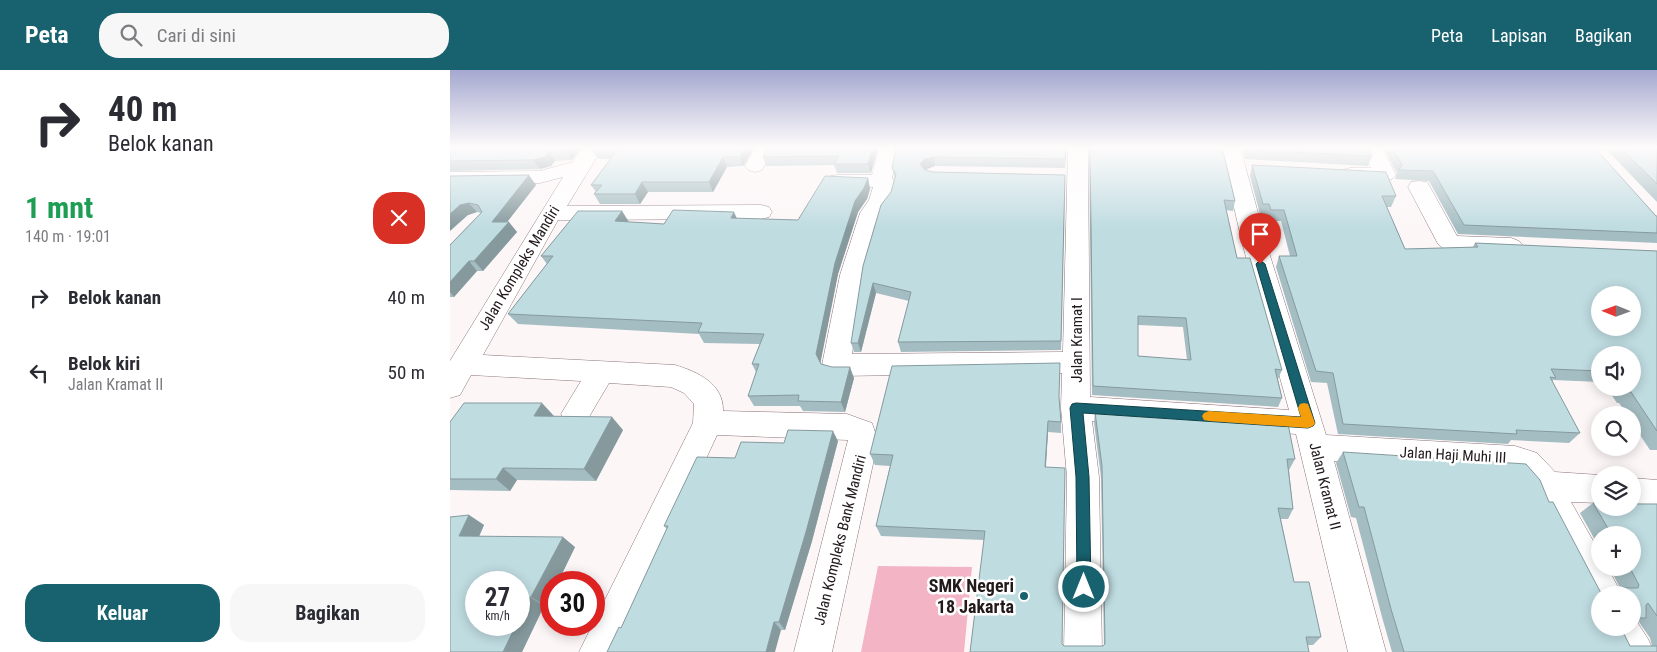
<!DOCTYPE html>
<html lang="id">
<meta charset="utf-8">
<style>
:root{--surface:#fff;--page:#f7f7f7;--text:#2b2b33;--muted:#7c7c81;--accent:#17626e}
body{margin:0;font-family:"Roboto Condensed",sans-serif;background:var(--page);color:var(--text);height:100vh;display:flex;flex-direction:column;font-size:19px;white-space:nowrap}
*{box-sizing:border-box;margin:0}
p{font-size:16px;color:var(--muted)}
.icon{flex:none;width:28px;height:28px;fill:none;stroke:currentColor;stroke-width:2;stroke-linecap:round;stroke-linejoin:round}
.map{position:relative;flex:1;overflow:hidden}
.side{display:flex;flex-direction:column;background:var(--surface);width:450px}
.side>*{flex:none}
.hud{background:#fff;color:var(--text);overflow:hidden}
.needle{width:32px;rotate:271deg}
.controls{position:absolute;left:1141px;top:216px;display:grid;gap:10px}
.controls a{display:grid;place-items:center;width:50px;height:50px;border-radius:50%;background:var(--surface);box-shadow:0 2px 12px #0003;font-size:25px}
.speed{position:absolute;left:15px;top:501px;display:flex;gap:10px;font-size:25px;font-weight:700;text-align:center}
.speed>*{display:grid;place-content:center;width:65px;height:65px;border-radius:50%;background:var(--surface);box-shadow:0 2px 12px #0003;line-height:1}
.speed small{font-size:12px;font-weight:400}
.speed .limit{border:8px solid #d22;background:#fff;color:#111}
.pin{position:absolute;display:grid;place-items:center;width:42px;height:42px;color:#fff;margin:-51px -21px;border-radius:50% 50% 50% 0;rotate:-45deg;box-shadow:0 0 5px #0007}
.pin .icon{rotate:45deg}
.me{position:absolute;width:55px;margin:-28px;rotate:0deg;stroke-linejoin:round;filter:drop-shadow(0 0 4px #0008)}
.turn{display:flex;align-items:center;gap:18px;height:105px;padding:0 25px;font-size:22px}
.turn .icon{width:65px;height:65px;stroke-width:2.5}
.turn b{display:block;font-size:35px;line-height:42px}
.round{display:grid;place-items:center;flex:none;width:52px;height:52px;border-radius:20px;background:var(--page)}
.overview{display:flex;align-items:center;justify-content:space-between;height:85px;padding:0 25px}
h1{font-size:30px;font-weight:700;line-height:38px;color:#1e9e55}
.button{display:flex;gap:10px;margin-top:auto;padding:10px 25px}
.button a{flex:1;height:58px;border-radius:20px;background:var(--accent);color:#fff;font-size:20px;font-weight:700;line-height:58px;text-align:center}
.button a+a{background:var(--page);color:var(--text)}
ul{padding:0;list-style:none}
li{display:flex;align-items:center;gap:15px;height:75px;padding:0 25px}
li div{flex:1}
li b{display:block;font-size:19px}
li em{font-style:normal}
header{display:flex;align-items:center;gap:30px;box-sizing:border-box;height:70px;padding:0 25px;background:var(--accent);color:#fff}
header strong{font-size:24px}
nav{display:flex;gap:28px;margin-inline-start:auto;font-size:18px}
.search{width:350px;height:45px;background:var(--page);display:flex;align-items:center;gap:12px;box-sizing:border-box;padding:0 18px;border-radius:20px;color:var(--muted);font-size:19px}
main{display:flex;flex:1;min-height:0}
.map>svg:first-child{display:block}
</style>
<header>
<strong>Peta</strong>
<div class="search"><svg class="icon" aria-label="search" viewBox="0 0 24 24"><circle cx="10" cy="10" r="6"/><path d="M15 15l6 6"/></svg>Cari di sini</div>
<nav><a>Peta</a><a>Lapisan</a><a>Bagikan</a></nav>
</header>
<main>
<section class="side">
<div class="hud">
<div class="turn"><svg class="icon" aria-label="right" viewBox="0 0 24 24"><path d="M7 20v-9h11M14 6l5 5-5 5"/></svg><div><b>40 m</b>Belok kanan</div></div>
</div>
<div class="overview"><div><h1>1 mnt</h1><p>140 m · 19:01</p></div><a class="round" style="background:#d93025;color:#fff"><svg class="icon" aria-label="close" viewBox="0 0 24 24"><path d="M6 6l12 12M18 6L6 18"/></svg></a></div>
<ul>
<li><svg class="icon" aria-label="right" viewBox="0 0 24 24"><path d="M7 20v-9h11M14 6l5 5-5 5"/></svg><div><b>Belok kanan</b></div><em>40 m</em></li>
<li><svg class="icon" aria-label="left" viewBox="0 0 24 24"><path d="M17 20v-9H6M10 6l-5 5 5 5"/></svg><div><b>Belok kiri</b><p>Jalan Kramat II</p></div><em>50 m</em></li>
</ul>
<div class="button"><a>Keluar</a><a>Bagikan</a></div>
</section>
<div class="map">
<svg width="1207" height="582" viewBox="0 0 1207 582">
<rect width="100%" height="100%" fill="#fcf6f7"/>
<path fill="#f3b5c6" d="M428 496 522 497 514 582H411Z"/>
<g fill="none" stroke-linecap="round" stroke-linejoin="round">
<defs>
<g id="street">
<path d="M133 77H153L117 136 311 135 319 137 322 142 319 147 311 149 108 150 33 285 225 295C248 302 274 314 273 341L397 344 422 353 428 371 382 582H344L398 370 267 365 167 582H129L243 353 244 334 234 323 221 317 159 313 136 352 126 356 116 352 111 344 131 311 21 305 10 325 0 328V291L113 107 90 113 0 114V102L90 101 123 92Z"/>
<path d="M305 77H325L312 100 305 102 298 100 295 96Z"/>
<path d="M429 77H449L442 108 446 113 441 131 432 144 414 205 402 284 613 282 618 77H638L640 327 839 340 793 176 770 77H790L817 176 876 365 1065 376 1087 383 1105 402 1150 405V433L1121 432 1150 483V498H1158L1172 525H1150V541L1141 537 1085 426 1066 403 884 391 936 582H898L846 364 642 351 649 407 652 582H614L617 407 611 338 612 303 386 306 376 303 372 295 390 205 410 143 419 130 423 117H388L380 116 377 111 380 106 388 105H422Z"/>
<path d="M912 77H932L946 105 942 109 935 111 893 108 889 104 893 100 900 98H921Z"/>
<path d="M969 111 977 112 980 117 1007 166 1061 168 1069 171 1073 176 1069 181 1061 184 1001 181 993 178 988 174 958 117 961 112Z"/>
<path d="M1182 408 1207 410V438L1182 436Z"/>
<path d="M1182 544 1198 569 1204 582H1164L1153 558H1182Z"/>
</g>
</defs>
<use href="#street" stroke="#8d747a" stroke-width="1"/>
<use href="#street" fill="#fff" fill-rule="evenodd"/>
</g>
<g fill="#a4bdc2" fill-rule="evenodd">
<path d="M0 77H132L122 90 105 91 101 96 90 99 0 101Z"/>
<path d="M143 77H304L293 96 277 97 263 122H198L190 134H150L144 124 146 122 141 115 161 89H148L142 80Z"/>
<path d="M428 77 421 103H387L384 95 316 96 313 87Z"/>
<path d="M446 77H617L615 98 485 96 477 99 476 100 483 102 615 105 611 280 451 282 448 272 459 231 426 223 411 282H404L401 273 445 108 442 98Z"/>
<path d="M639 77H772L785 131 783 141 776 140 787 188 832 300 828 309 832 328 828 337 642 325ZM688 255 733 257 737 290 688 286Z"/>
<path d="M792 77H919L922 86 918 96 795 89Z"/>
<path d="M933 77H1144L1206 146H1207V173L1008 164 979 111 945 109 947 103Z"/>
<path d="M1154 77H1207V132Z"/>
<path d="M802 95 946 126 941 137H937L955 179 1023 177 1025 173 1207 181V380H1200L1182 353V345H1178L1169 333H1167L1157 318H1182L1150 285V312L1103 310 1102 312 1130 363 1119 373 1061 370 1058 374 888 364 877 313 861 312 826 197 829 186H840L831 151H817L816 145 810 144 800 106Z"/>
<path d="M0 106 86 115 57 152 67 162 33 201H27L4 227H0V175L31 143 27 142 18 145Z"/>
<path d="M418 108 420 119 417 129 408 142 388 204 370 293 371 294 404 308 395 342 353 341 350 336H304L298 326 306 302 302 294 310 274 254 273 249 264 68 254 58 244 97 194 91 186 172 141 178 152 214 154 287 148 348 150Z"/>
<path d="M609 328 611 352V363L598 362 596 397 612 574 614 576H654L651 407 644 353 645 342 845 389 839 400 843 439 838 449H831L844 512 871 567 863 575 520 582 534 470 431 466 426 456 440 396 425 395 420 384Z"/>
<path d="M104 346V347L173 360 146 411 67 410 60 421 0 420V352Z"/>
<path d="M388 371 362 471 335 560 171 558 217 459 214 456 334 373Z"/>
<path d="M893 382 1099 432 1180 576H1202L1200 568 1189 552 1182 555V525H1155L1167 518H1170L1160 498H1182V465H1150V479L1130 443 1143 433 1207 434V582H942L932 547 906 448 901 447 886 393Z"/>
<path d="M19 445 34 455 29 466 125 477 108 512H101V525L96 536H94L72 582H0Z"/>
</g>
<g fill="#869a9e">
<path d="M119 77H132L122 90 116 81Z"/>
<path d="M295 77H304L293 96 290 87Z"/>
<path d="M423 77H428L421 103 418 94Z"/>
<path d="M99 82 105 91 101 96 90 99 83 90Z"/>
<path d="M273 87 277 97 263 122 259 112Z"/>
<path d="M484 87 485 96 477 99 472 104 470 94 475 89Z"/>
<path d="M79 105 86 115 50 161 42 152Z"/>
<path d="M418 108 420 119 417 129 408 142 388 204 370 295 366 284 385 193 405 131Z"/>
<path d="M192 112 198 122 190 134 185 124Z"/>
<path d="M19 133 27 142 18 145 0 161V144L10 135Z"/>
<path d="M172 141 179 152 172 162 165 151Z"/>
<path d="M284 142 289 153 281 148Z"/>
<path d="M59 152 67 162 33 201 24 191Z"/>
<path d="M19 191 27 201 4 227 0 222V212Z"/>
<path d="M423 213 426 223 411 282 408 273Z"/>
<path d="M400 297 404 308 395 342 391 332Z"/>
<path d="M92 333 104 346 97 358 84 346Z"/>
<path d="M162 347 173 360 146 411 134 399Z"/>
<path d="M598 351V362L595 407V397Z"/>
<path d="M383 361 388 371 362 471 335 560 329 552Z"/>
<path d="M53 398 67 410 60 421 46 409Z"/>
<path d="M19 445 34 455 25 476 9 466Z"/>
<path d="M113 467 125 477 108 512H101V525L96 536 81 527Z"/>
<path d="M80 527 94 536 72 582H53L66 555H69V549Z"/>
<path d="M324 552 331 560 325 582H316Z"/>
</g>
<g fill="#bfdce1" stroke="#869a9e" fill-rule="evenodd">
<path d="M0 77H119L116 81 99 82 95 87 83 90 0 91Z"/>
<path d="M143 77H295L290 87H273L259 112H192L185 124H144L152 115H141L168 79 142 80Z"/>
<path d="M318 77H423L418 94H384L389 86 313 87Z"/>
<path d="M446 77H616L615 89 484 87 475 89 470 94 475 100 483 102 615 105 611 271 448 272 461 222 423 213 408 273H401L413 196 431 135 441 122 446 104 442 98Z"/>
<path d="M640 77H772L785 131 774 130 787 188H800L832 300 825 299 832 328 643 316ZM688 246 736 248 741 290 688 286Z"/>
<path d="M797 77H919L922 86 798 80Z"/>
<path d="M942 77H1144L1206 146H1207V163L1014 155 983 101 949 100 952 95Z"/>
<path d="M1170 77H1207V114Z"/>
<path d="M802 95 936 102 946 126H932L955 179 1028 177 1025 173 1207 181V361L1181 322H1178L1175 318H1182V285H1150V301L1101 299 1106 308 1100 307 1130 363 1066 360 1067 364 893 354 883 303 866 301 829 186H847L834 140H821L819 134H813ZM1150 225H1182V258H1150Z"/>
<path d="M79 105 42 152H59L24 191H19L0 212V175L32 142 28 135 19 133 10 135 0 144V106Z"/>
<path d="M375 106 418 108 414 118 405 131 385 193 366 284 371 294 382 297H400L391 332 348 331 349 325 298 326 309 294H302L314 264 248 262 252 253 58 244 103 186H91L128 141H172L165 151 214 154 223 140 284 142 281 148 348 150Z"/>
<path d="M610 293 609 327 611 352 598 351 595 397 615 398 612 574 614 576H653L655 574 652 396 645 342 838 354 845 389H837L843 439 828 438 844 512H859L871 567H856L859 582H520L535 461 426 456 443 385 420 384 442 296Z"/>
<path d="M14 333H92L84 346 162 347 134 399 53 398 46 409H0V352Z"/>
<path d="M338 360 383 361 356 462 329 552H324L316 582H157L169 557 171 558 218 456H214L247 387 285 388 291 372 334 373Z"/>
<path d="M893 382 1076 394 1090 410 1099 432H1103L1152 525H1150V558H1171L1180 576H1207V582H954L941 539 914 437H909Z"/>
<path d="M1143 433H1150V438H1182V434H1207V546L1198 533 1196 535V548H1182V525H1166L1167 518H1188L1189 515 1180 498H1182V465H1162Z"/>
<path d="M19 445 9 466 113 467 81 527H80L69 549V512H26V555H66L53 582H0V447Z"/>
</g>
<linearGradient id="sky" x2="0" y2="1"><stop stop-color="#a5a8d0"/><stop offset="0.49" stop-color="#fefbfb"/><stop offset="1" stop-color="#fefbfb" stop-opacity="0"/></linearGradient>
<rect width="1207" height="158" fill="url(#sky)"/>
<path fill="#17626e" stroke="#0f4048" d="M810 190 815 194 865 353 863 356 858 358 633 343 639 407 641 517 639 522 634 524 629 522 627 517 626 407 620 338 622 334 626 333 851 347 806 194Z"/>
<path fill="#f59e0b" d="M854 333 858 334 865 353 863 356 858 358 759 351 754 350 752 346 754 343 759 341 851 347 848 338 850 334Z"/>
<circle fill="#17626e" stroke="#fff" stroke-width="2" cx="574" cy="526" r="5"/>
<g text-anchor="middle" stroke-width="5" stroke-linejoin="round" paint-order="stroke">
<g font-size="15" fill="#22191b" stroke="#fff">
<text transform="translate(69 198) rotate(-59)" y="5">Jalan Kompleks Mandiri</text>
<text transform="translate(627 270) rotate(-90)" y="5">Jalan Kramat I</text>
<text transform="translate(1003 385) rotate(3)" y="5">Jalan Haji Muhi III</text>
<text transform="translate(875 416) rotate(76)" y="5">Jalan Kramat II</text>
<text transform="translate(390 470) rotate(-76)" y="5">Jalan Kompleks Bank Mandiri</text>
</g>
<g font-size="18" font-weight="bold" fill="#22191b" stroke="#fff" text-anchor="end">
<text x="564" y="522">SMK Negeri<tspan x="564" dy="21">18 Jakarta</tspan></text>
</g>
</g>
</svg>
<div class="controls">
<a><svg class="needle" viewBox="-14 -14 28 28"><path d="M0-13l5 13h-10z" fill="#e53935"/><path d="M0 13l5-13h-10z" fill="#7c7c81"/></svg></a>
<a><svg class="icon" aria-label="sound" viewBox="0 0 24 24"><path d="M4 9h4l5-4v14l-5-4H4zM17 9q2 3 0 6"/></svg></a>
<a><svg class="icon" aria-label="search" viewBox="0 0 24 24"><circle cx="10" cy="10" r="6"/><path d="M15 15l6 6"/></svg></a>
<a><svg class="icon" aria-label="layers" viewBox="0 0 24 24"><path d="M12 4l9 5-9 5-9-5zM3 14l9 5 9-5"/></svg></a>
<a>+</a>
<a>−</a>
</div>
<div class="speed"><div>27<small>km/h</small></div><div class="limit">30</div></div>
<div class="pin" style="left:810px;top:194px;background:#d93025"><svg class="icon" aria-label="arrive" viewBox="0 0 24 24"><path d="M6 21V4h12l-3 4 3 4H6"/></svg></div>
<svg class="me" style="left:634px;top:517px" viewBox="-20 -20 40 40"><circle r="17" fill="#17626e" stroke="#fff" stroke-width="3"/><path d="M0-11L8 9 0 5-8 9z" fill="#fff"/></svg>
</div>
</main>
